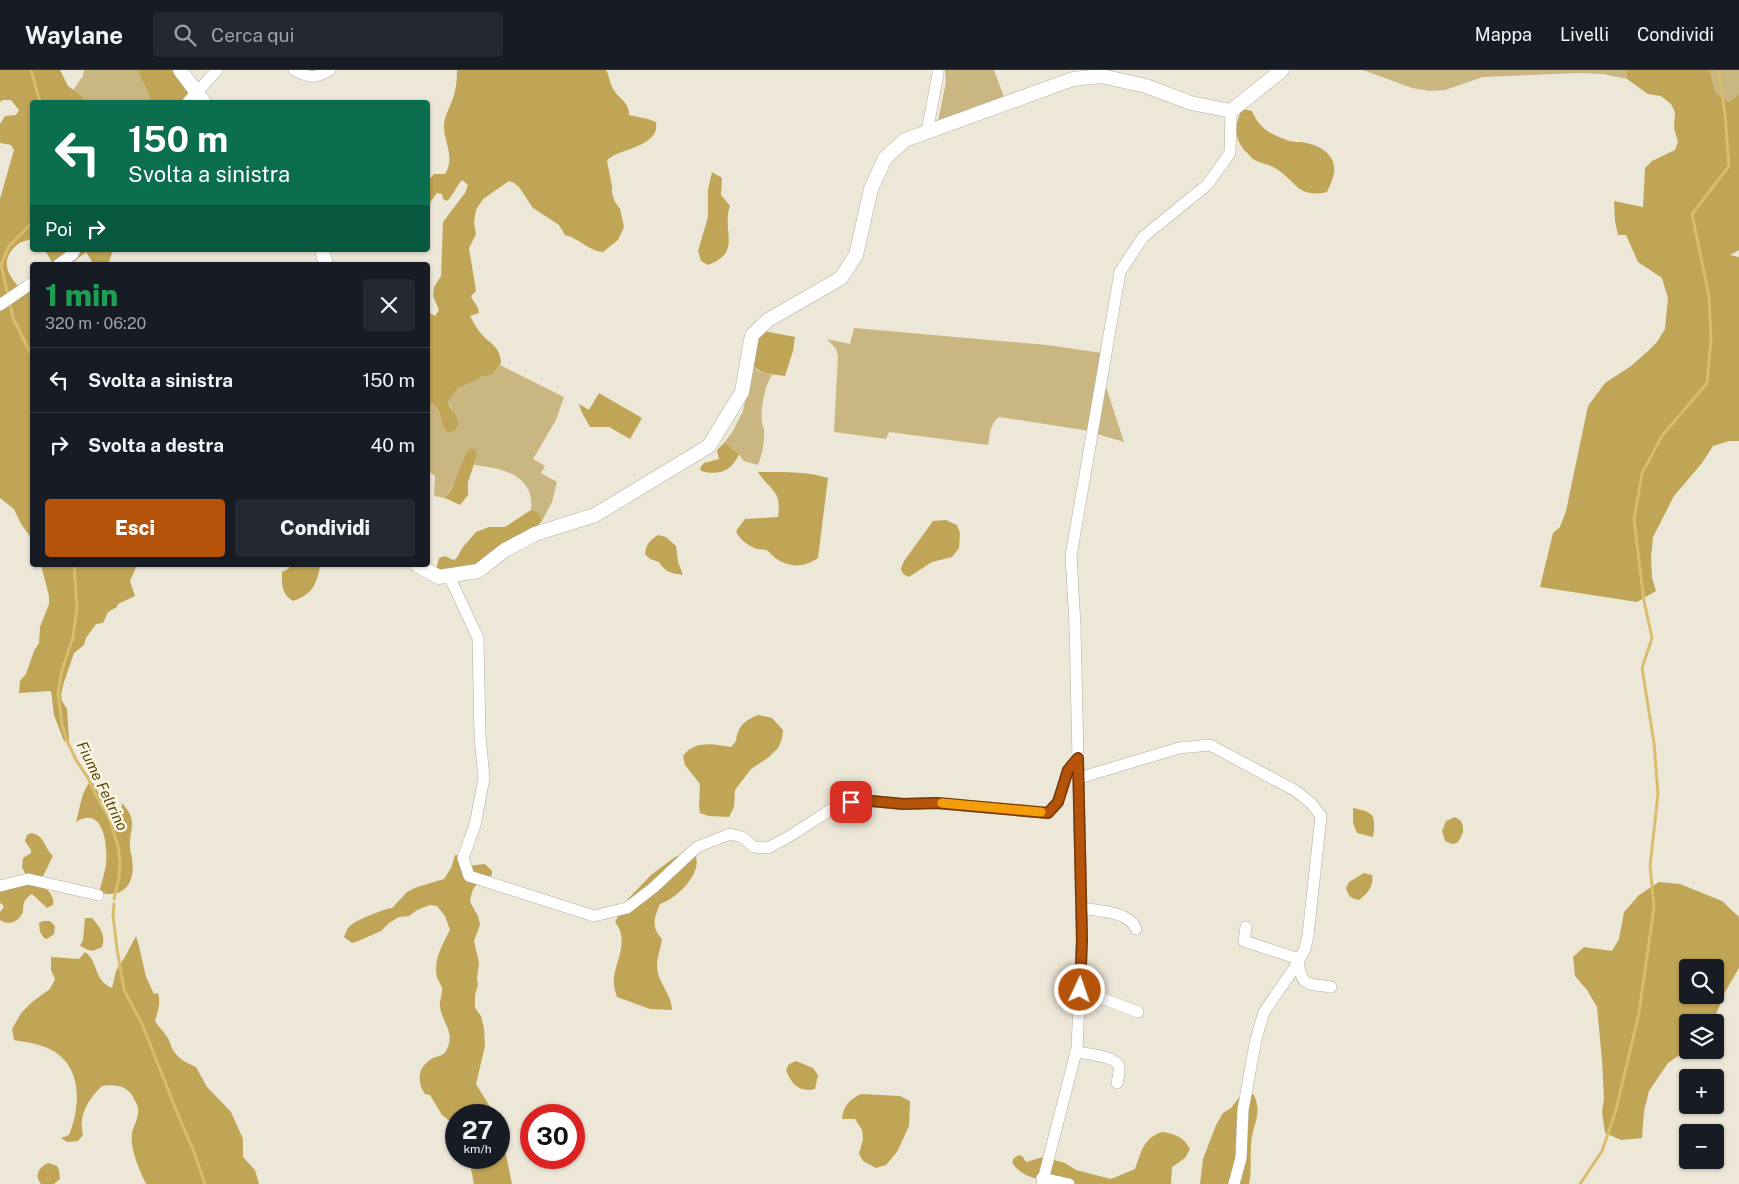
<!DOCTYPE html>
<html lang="it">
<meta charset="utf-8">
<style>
:root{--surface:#171b24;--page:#242831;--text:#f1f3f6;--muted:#9ea1a6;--line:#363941;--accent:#b45309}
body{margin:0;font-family:"Public Sans",sans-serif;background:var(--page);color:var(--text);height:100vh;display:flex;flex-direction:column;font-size:19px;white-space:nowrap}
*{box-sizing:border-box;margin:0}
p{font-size:16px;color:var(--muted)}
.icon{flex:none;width:28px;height:28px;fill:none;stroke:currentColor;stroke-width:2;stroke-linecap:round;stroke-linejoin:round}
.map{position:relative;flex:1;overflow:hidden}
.details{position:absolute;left:30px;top:192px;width:400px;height:305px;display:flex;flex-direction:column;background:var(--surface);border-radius:5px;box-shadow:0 1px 4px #0004}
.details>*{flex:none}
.guide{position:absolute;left:30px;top:30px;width:400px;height:152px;border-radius:5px;box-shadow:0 1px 4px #0004;background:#0b6e4f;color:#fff;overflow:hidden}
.buttons{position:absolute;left:1679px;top:889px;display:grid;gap:10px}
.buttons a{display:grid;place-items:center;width:45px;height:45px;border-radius:5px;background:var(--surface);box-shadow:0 1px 4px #0004;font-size:25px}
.speed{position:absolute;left:445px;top:1034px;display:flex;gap:10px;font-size:25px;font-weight:700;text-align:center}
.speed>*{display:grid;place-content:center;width:65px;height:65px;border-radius:50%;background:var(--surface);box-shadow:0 1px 4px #0004;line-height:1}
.speed small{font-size:12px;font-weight:400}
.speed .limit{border:8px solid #d22;background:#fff;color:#111}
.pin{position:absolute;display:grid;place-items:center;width:42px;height:42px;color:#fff;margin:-21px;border-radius:10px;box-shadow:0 2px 8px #0006}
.me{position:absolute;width:55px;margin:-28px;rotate:3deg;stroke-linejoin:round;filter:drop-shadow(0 0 4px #0008)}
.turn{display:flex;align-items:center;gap:18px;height:105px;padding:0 15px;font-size:22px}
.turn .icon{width:65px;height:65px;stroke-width:2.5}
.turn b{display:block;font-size:35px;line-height:42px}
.then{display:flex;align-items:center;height:48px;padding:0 15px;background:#0003;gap:10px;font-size:19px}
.round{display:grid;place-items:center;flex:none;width:52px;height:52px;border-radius:5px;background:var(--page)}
.overview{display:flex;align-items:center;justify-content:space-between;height:85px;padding:0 15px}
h1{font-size:30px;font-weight:800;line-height:38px;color:#1e9e55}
.action{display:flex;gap:10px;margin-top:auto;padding:10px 15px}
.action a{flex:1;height:58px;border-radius:5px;background:var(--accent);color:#fff;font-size:20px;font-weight:800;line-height:58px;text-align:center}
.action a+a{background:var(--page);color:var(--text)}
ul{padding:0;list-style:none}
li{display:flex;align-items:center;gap:15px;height:65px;padding:0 15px;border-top:1px solid var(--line)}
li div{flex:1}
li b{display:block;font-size:19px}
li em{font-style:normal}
header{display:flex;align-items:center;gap:30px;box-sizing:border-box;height:70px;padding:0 25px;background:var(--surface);border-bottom:1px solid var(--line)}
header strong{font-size:24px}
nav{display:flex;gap:28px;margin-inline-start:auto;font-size:18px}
.search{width:350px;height:45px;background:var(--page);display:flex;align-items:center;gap:12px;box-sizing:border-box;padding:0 18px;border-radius:5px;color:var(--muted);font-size:19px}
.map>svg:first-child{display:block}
</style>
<header>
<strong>Waylane</strong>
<div class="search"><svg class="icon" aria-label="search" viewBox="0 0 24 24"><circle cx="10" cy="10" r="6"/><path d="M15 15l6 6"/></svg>Cerca qui</div>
<nav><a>Mappa</a><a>Livelli</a><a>Condividi</a></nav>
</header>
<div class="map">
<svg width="1739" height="1114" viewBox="0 0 1739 1114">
<rect width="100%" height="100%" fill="#ede7d8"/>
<g fill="#cab681">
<path d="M84 0H137L149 25 150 32H84L83 27 73 20 83 6Z"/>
<path d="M945 0H994L1005 30 937 56 946 12Z"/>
<path d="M1363 0H1626L1627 9 1603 4 1577 3 1483 7 1445 20 1430 21 1412 18Z"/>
<path d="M1710 0H1739V24L1729 32 1715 22Z"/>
<path d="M854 258 1047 275 1102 283 1090 361 999 347C990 354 990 364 988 375L889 362 886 369 834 362 838 286 836 279 827 269 850 274Z"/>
<path d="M500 295 564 327 556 350 533 389 545 396 541 403 557 412 552 432 542 451C540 445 537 442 531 440 535 405 502 398 474 395L476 388 456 410 445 428 434 426 435 406 428 401V335L434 334 438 337 445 359 452 339 448 331 458 318 473 312 482 306H489L494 303Z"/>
<path d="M753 295 758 301 772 305C765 315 760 340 762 352 762 356 764 356 764 360 765 372 762 384 758 395L744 391 736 381 724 373 733 361 743 341Z"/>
<path d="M1106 317 1124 372 1097 364Z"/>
</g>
<g fill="#c0a556" fill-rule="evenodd">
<path d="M0 0H60L68 16 83 27 84 32H32V168C28 171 22 171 18 174 0 188 6 204 20 218L32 210V469L21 454 14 439 0 428V129L14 80 11 75 0 73V54L5 46 16 45 19 40 11 30H3L0 32Z"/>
<path d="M137 0H178L199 32H150L149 25Z"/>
<path d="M457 0H606C610 7 610 16 615 22 622 31 629 33 629 45L648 49 656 52C661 78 614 79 607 91L612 116V123L615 132 620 139 624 157 618 170 603 182C589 181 580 169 565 165L559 155 533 138 519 117 514 113 509 111 483 129 476 140 474 152 476 164 469 178 476 221 471 226C473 232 479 236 479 243L470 246C473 251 475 256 479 261 488 274 500 274 501 293L494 303 489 306H482L473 312 458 318 448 331C450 342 459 343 458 356L454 361 448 362C439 355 443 341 434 334L428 335V242L435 246 439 240 433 226 434 217 441 206 443 152 465 123 468 115 462 110C456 116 454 125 447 131L443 129 442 124 437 123 431 131 428 140V111L434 104H445C456 86 443 72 444 54 445 46 449 38 452 31 456 21 457 11 457 0Z"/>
<path d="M1626 0H1710L1715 22 1729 32 1739 24V180L1730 185 1739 187V371H1729L1713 376 1702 393 1674 426 1653 467 1651 487 1652 508 1656 521 1637 532 1540 517 1553 463 1560 457 1566 441 1588 336 1605 313 1631 296 1648 281 1657 272 1665 259 1668 228 1662 208 1638 192 1626 165H1618L1615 151 1614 131 1643 137 1645 98 1652 91 1675 80 1678 72 1674 58 1675 42 1671 34 1661 26 1648 24 1627 9Z"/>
<path d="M1242 39 1252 41C1259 58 1270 64 1287 70 1293 73 1300 71 1306 73 1323 76 1339 88 1333 107 1332 112 1329 117 1327 122 1297 129 1296 110 1275 98 1268 94 1259 93 1253 89 1250 87 1248 83 1245 81 1233 67 1235 54 1242 39Z"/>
<path d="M712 102 722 108 721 125 730 136C721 160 743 182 708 195L701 191 698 181 708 147V120Z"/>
<path d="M47 180H113L109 192 104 195H94L86 182 70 195H52L53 194 46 182Z"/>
<path d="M764 261 795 267 793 281 785 306C773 304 761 305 753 295L757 268Z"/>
<path d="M599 323 642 348 630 369 609 357H590C586 349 581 343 579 334L589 340Z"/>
<path d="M726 371 725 373 739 384C732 401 719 406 701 401L700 398 704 393 719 389 717 380Z"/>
<path d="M472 378 476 381V388L468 412V425L460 435 445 428 452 418 467 381Z"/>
<path d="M758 402C782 402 806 401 828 408L818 488C804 498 788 498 774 487 772 485 770 483 768 481 765 479 761 480 757 479 748 476 739 469 736 461L745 449 778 447C782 420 771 422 758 402Z"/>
<path d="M531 440C537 441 540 445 542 451L535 458 476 497 440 502 436 500 439 488 445 486 453 490 456 489 463 477 476 462 489 457H505Z"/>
<path d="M946 450 957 455 960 463 959 478 952 487 932 492 909 507 903 504 901 499 904 491 933 451Z"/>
<path d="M658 465 666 467 676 476 678 492 683 505C672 503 666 503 659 492L650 489 645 484C646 474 650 470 658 465Z"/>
<path d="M41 495H137L130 511 135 526 118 534 117 537 108 542 103 553 96 554 86 568 84 575 74 583 63 615 61 625 62 631 67 639 69 671H64L54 645 51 621 19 623 20 611 26 604 34 581 39 573 40 557 49 534V526Z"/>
<path d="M291 495H319L320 497C316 516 312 524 293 531 281 523 282 515 282 502L288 499Z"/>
<path d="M758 645 772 648 783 660 782 669 778 678 769 687 751 699 735 720 734 737 729 747 709 746 700 743 699 736 700 714 685 695 683 686C695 670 713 674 731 677 738 670 735 670 738 662 742 652 749 649 758 645Z"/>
<path d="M90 712 94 714C100 727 107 737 121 742L122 733C139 752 129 758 130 778 130 782 132 785 132 789 136 813 123 830 99 822 102 813 104 804 106 795 108 777 104 734 76 752 80 739 81 722 90 712Z"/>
<path d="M1353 738C1374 742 1376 745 1373 767L1357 763 1353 753Z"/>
<path d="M1455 747 1461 751C1465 759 1463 766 1457 773L1452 774 1445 771 1442 761 1446 751Z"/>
<path d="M31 763C45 765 44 778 53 786L41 810 27 807 22 797 23 788 31 783V780L25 771 27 765Z"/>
<path d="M686 783 695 784C704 803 676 829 660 834 654 848 651 857 662 869 661 878 657 887 657 896 657 912 672 924 672 940L650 939 617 927C615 920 613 914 614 907 617 889 629 869 615 852L628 829 651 805 675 787Z"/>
<path d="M455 785 462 786 468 796 485 794 492 801V805C477 814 473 813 470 832L478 846 480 855 474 871 479 893 477 908 478 915 475 925V938L481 946 484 958 485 976 476 1014 490 1037 493 1045H456V1056L442 1045 430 1025 425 1024C416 1011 418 996 433 988 438 986 443 986 446 981 456 963 443 954 440 937 439 931 443 924 442 918 441 914 438 911 437 907 433 891 443 873 450 860L445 846 437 836 430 835 417 840 409 846 399 847 389 853 381 861 356 872 352 873 344 867C346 863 347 858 350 856 354 851 386 838 392 838L407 822 417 817 444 809 451 798Z"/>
<path d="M1364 803 1372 805C1374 816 1368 823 1359 830 1351 829 1348 826 1346 818L1349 812Z"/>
<path d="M1659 812 1680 814 1722 831 1739 847V898L1725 922 1713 952H1688L1687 980 1668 993 1649 1021 1644 1041 1642 1068 1621 1070 1605 1063 1602 1042 1604 1028 1602 990 1597 937 1587 920 1575 906 1573 887 1584 877 1612 881 1619 869 1624 842 1639 825ZM1688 898H1715V925H1688Z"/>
<path d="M31 813 42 814C48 821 55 826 53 835L47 838 32 824C24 829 23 833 23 842 18 852 10 856 0 850V842L4 837 2 834 0 833V820Z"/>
<path d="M85 848H92C100 857 106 865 102 877 89 883 91 881 80 876L83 870Z"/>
<path d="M43 851H50L55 856 54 864 47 869 44 868 40 862 39 853Z"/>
<path d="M136 866 139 876 146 907 154 924 158 923C161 933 158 941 155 951 159 957 163 961 167 967 170 970 170 974 172 978 178 989 185 992 196 997L207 1017 231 1042 243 1069V1087L255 1100 259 1114H146C140 1101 134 1088 132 1074 130 1059 136 1056 138 1044 139 1038 137 1034 134 1029 128 1015 115 1014 102 1016 88 1030 78 1045 83 1065L78 1071 67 1072 61 1068 69 1065C82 1033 82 991 45 977 35 973 24 972 14 970L12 959 21 943 32 932 50 919 55 909 51 900V887L79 889 85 882C99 892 93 910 112 918L116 901 126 885Z"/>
<path d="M796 991 813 998 818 1005 815 1019C800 1023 791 1014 786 1000L789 994Z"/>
<path d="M1244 1021 1254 1025C1263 1046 1252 1054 1251 1075 1250 1088 1252 1100 1249 1114H1200L1203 1089 1216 1055 1223 1043 1231 1038Z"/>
<path d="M861 1024 900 1026 910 1031 909 1056 897 1082 886 1095 876 1098 863 1091 859 1084 863 1069 862 1060 855 1049H842C843 1036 849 1030 861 1024Z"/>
<path d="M499 1060 504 1075 512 1114H474L469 1088H499Z"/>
<path d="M1162 1062C1175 1064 1184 1067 1190 1079L1185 1088 1172 1097 1171 1114H1043L1039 1109C1030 1108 1016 1101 1012 1092L1014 1088 1019 1085 1023 1087 1026 1092 1043 1087 1065 1093 1076 1100 1111 1109 1135 1099C1141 1083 1143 1068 1162 1062Z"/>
<path d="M48 1093 57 1096 59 1100 60 1109 54 1114H41C34 1105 39 1097 48 1093Z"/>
</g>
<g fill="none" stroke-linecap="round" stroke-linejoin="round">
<g stroke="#d9bd6e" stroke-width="3">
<path d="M31 0 40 32"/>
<path d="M8 225 1 195 9 176 32 153"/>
<path d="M10 234 13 248 32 286"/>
<path d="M74 495 77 538 73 567 62 600 58 623 62 654 67 671 76 690 88 708 96 725 110 750 118 776 120 791 119 808 114 829"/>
<path d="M114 834 113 845 117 879 124 920 142 954 179 1047 194 1082 205 1114"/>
<path d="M1580 1114 1602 1081 1616 1040 1639 943 1654 837 1650 796 1658 724 1654 673 1642 598 1652 568 1644 531 1634 450 1642 403 1662 366 1707 313 1711 268 1709 226 1692 144 1729 96 1725 44 1718 0"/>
</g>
<defs>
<g id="minor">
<path d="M294 0C309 8 314 9 330 0"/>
<path d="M188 32 217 0"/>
<path d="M927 62 938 4V0"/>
<path d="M58 195 73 184 75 180"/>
<path d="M0 235 32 213"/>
<path d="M449 506 478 568 480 666 484 708 475 755 463 788 469 806 594 846 627 838 653 818 697 777 730 764 742 767 754 777 768 778 790 766 841 733 861 730 903 734 937 733 1048 743 1058 732 1068 700 1078 688"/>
<path d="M1079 708 1179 678 1210 675 1296 721 1311 733 1321 746 1308 865 1305 879 1295 897 1264 942 1256 969 1243 1040 1241 1088 1234 1114"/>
<path d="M0 816 28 809 98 825"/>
<path d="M1081 838C1098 841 1129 841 1136 859"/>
<path d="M1246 857 1244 871 1299 889"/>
<path d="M1298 893C1303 918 1307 913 1331 917"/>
<path d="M1080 920 1138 942"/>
<path d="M1076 982C1086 984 1117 986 1119 997 1120 1002 1118 1008 1117 1013"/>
<path d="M1042 1108 1069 1114"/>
<path d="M1042 1114 1077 978 1082 869 1075 555 1071 486 1120 202 1143 167 1207 115 1230 83 1231 41"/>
</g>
<g id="tertiary">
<path d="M180 0 204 32"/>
<path d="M322 180 326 195"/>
<path d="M417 495 439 507 478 501 505 480 535 464 595 445 709 376 742 322 752 265 768 250 841 208 856 185 871 119 885 88 905 70 1073 9 1101 6 1146 16 1191 33 1231 41 1282 0"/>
</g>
</defs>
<use href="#minor" stroke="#b3ae9f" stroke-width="12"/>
<use href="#tertiary" stroke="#b3ae9f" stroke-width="15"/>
<use href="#minor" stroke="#fff" stroke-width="11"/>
<use href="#tertiary" stroke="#fff" stroke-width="14"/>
</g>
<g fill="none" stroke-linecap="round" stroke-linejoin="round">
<defs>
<path id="route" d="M851 732 861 730 903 734 937 733 1048 743 1058 732 1068 700 1078 688 1082 870 1080 920"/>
</defs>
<use href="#route" stroke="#753606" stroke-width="12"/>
<use href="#route" stroke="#b45309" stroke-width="9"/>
<path stroke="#f59e0b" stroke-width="9" d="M942 733 1041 742"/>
</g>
<g text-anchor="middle" stroke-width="5" stroke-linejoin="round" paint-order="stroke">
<g font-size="15" font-style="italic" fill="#5a4706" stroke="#faf5e5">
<text transform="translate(102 716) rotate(64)" y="5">Fiume Feltrino</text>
</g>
</g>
</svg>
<div class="buttons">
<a><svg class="icon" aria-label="search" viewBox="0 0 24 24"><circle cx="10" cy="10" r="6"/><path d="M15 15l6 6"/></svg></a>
<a><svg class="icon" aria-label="layers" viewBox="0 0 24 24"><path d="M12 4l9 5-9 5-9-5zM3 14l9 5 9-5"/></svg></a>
<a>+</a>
<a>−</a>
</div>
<div class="speed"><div>27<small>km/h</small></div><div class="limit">30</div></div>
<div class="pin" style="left:851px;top:732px;background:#d93025"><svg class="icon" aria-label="arrive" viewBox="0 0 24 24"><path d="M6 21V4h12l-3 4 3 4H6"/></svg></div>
<svg class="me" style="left:1080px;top:920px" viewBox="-20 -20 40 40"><circle r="17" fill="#b45309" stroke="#fff" stroke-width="3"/><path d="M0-11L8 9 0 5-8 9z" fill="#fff"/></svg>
<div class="guide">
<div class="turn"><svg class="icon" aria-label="left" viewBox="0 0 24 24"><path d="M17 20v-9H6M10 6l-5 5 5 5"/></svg><div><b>150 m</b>Svolta a sinistra</div></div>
<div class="then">Poi<svg class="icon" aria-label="right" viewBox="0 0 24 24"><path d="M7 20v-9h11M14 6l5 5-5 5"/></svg></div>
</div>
<section class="details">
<div class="overview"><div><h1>1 min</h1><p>320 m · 06:20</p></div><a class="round"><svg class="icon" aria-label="close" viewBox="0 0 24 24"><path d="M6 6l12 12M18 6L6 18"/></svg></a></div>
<ul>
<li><svg class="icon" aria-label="left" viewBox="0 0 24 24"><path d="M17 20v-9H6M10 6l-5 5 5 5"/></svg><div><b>Svolta a sinistra</b></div><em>150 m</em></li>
<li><svg class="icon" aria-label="right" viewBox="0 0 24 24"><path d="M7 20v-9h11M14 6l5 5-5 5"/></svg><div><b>Svolta a destra</b></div><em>40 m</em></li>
</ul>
<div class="action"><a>Esci</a><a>Condividi</a></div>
</section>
</div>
